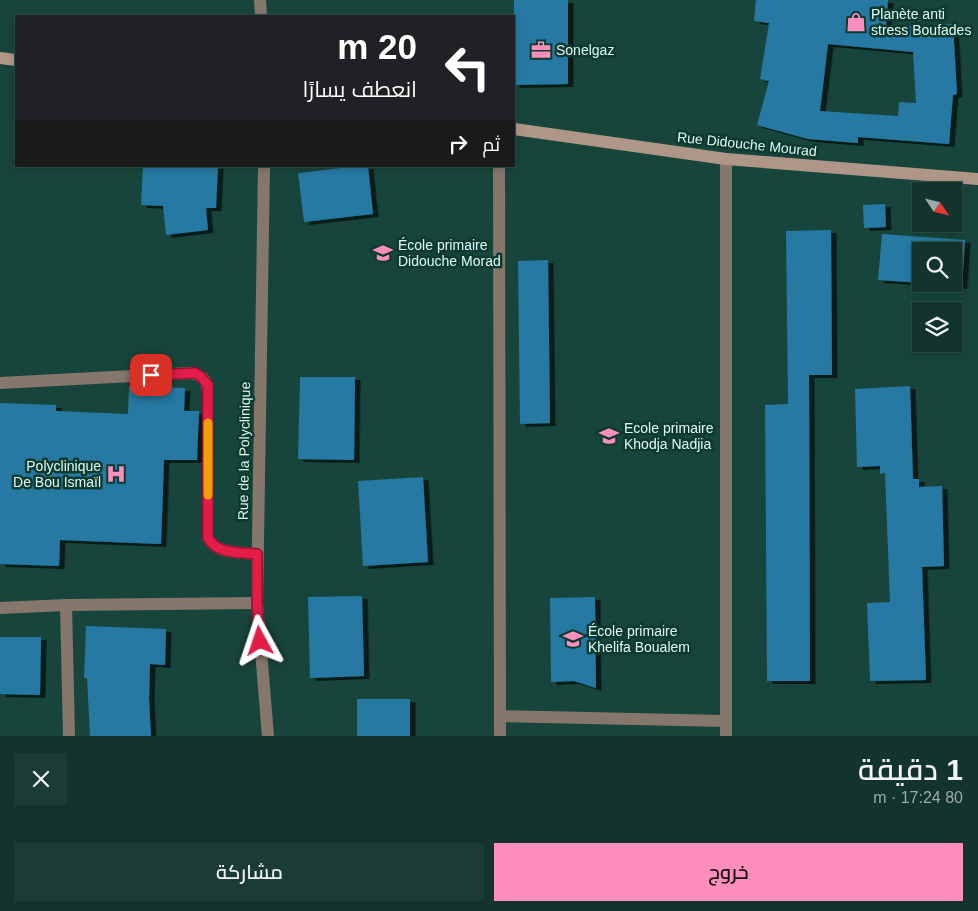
<!DOCTYPE html>
<html lang="ar">
<meta charset="utf-8">
<style>
:root{--surface:#12342c;--page:#1b3c34;--text:#f1f3f6;--muted:#9caaa9;--line:#314f48;--accent:#fe8ebc}
body{margin:0;font-family:Helvetica,Cairo,sans-serif;background:var(--page);color:var(--text);direction:rtl;height:100vh;display:flex;flex-direction:column;font-size:19px;white-space:nowrap}
*{box-sizing:border-box;margin:0}
p{font-size:16px;color:var(--muted)}
.icon{flex:none;width:28px;height:28px;fill:none;stroke:currentColor;stroke-width:2;stroke-linecap:round;stroke-linejoin:round}
.map{position:relative;height:736px;overflow:hidden;direction:ltr}
.details{display:flex;flex-direction:column;background:var(--surface);flex:1}
.details>*{flex:none}
.top-card{position:absolute;left:15px;top:15px;width:500px;height:152px;border-radius:0px;box-shadow:0 2px 8px #0003,0 0 0 1px var(--line);direction:rtl;background:#202124;color:#fff;overflow:hidden}
.needle{width:32px;rotate:125deg}
.tools{position:absolute;left:912px;top:182px;display:grid;gap:10px}
.tools a{display:grid;place-items:center;width:50px;height:50px;border-radius:0px;background:var(--surface);box-shadow:0 2px 8px #0003,0 0 0 1px var(--line);font-size:25px}
.pin{position:absolute;display:grid;place-items:center;width:42px;height:42px;color:#fff;margin:-21px;border-radius:10px;box-shadow:0 2px 8px #0006}
.me{position:absolute;width:55px;margin:-28px;rotate:355deg;stroke-linejoin:round;filter:drop-shadow(0 0 4px #0008)}
.turn{display:flex;align-items:center;gap:18px;height:105px;padding:0 15px;font-size:22px}
.turn .icon{width:65px;height:65px;stroke-width:2.5}
.turn b{display:block;font-size:35px;line-height:42px}
.then{display:flex;align-items:center;height:48px;padding:0 15px;background:#0003;gap:10px;font-size:19px}
.round{display:grid;place-items:center;flex:none;width:52px;height:52px;border-radius:0px;background:var(--page)}
.head{display:flex;align-items:center;justify-content:space-between;height:85px;padding:0 15px}
h1{font-size:30px;font-weight:600;line-height:38px}
.cta{display:flex;gap:10px;margin-top:auto;padding:10px 15px}
.cta a{flex:1;height:58px;border-radius:0px;background:var(--accent);color:#111;font-size:20px;font-weight:600;line-height:58px;text-align:center}
.cta a+a{background:var(--page);color:var(--text)}
.map>svg:first-child{display:block}
</style>
<div class="map">
<svg width="978" height="736" viewBox="0 0 978 736">
<defs>
<filter id="shadow"><feDropShadow dx="5.5" dy="3" stdDeviation="0" flood-color="#0009"/></filter>
</defs>
<rect width="100%" height="100%" fill="#18453b"/>
<g fill="#2579a3" fill-rule="evenodd" filter="url(#shadow)">
<path d="M514 0H568V84L514 85Z"/>
<path d="M756 0H888L886 27 953 24 957 94 953 95 949 144 858 137V143L808 139 757 125 769 81 760 79 769 23 754 21ZM828 44 913 52 916 103 899 102 898 116 820 111Z"/>
<path d="M143 166H218L216 208H206L208 230 166 235 163 206 141 205Z"/>
<path d="M359 166H368L373 214 304 222 298 173Z"/>
<path d="M885 204 886 227 864 228 863 205Z"/>
<path d="M831 230 832 375H809L810 681H767L765 405 788 404 786 231Z"/>
<path d="M882 234 965 240 962 286 936 284H954V251H921V283L878 280Z"/>
<path d="M548 260 550 423 520 424 518 261Z"/>
<path d="M300 377H355L354 460 298 459Z"/>
<path d="M129 386 185 388 184 411H199L197 460H164L161 544 60 540 59 566 0 564V403L56 405V411L128 414Z"/>
<path d="M910 386 913 479H919V487L942 486 944 566 922 567 926 680 870 681 867 603 890 602 885 473 880 474V466L857 467 855 389Z"/>
<path d="M423 477 428 562 363 566 358 481Z"/>
<path d="M362 596 364 676 310 678 308 597Z"/>
<path d="M595 597 596 688 574 681 551 682 550 598Z"/>
<path d="M86 626 166 629 165 665 150 664 149 699 151 736H90L87 678H84Z"/>
<path d="M0 637H41L40 695 0 694Z"/>
<rect x="357" y="699" width="53" height="37"/>
</g>
<g fill="none" stroke-linecap="round" stroke-linejoin="round">
<path stroke="#86776d" stroke-width="12" d="M0 383 189 373C200 374 207 379 208 391V538C217 555 241 552 257 554"/>
<g stroke="#86776d" stroke-width="12">
<path d="M260 0 261 16"/>
<path d="M264 166 257 603 268 736"/>
<path d="M499 166 500 736"/>
<path d="M66 605 69 736"/>
<path d="M0 608 66 605 257 603"/>
<path d="M500 716 725 721"/>
<path d="M726 736V159"/>
</g>
<g stroke="#af9788" stroke-width="12">
<path d="M0 58 16 60"/>
<path d="M514 129 726 159 978 179"/>
</g>
</g>
<g fill="none" stroke-linecap="round" stroke-linejoin="round">
<defs>
<path id="route" d="M151 375 195 373 200 376 208 385V538C217 555 241 552 257 554V603L260 641"/>
</defs>
<use href="#route" stroke="#92132f" stroke-width="12"/>
<use href="#route" stroke="#e11d48" stroke-width="9"/>
<path stroke="#f59e0b" stroke-width="9" d="M208 495V423"/>
</g>
<defs>
<symbol id="shop-bare" viewBox="-9 -9 18 18"><path d="M-5-2.5h2.3a2.7 3.5 0 0 1 5.4 0H5L5.5 6h-11ZM-1.5-2.5h3a1.5 2.3 0 0 0-3 0Z" fill="#fe8ebc" stroke="#0b3a30" stroke-width="2.5" paint-order="stroke"/></symbol>
<symbol id="office-bare" viewBox="-9 -9 18 18"><path d="M-6-3h4V-5.5h4V-3h4V5H-6ZM-1-4.5V-3h2v-1.5ZM-6 0V1H6V0Z" fill="#fe8ebc" stroke="#0b3a30" stroke-width="2.5" paint-order="stroke"/></symbol>
<symbol id="school-bare" viewBox="-9 -9 18 18"><path d="M0-5L7-2L0 1L-7-2ZM-4 1L0 2.5L4 1V4Q0 6-4 4Z" fill="#fe8ebc" stroke="#0b3a30" stroke-width="2.5" paint-order="stroke"/></symbol>
<symbol id="hospital-bare" viewBox="-9 -9 18 18"><path d="M-5-5h3v3.5h4V-5h3V5h-3V1.5h-4V5h-3Z" fill="#fe8ebc" stroke="#0b3a30" stroke-width="2.5" paint-order="stroke"/></symbol>
</defs>
<g fill-rule="evenodd">
<use href="#shop-bare" x="842" y="8" width="28" height="28"/>
<use href="#office-bare" x="527" y="36" width="28" height="28"/>
<use href="#school-bare" x="369" y="239" width="28" height="28"/>
<use href="#school-bare" x="595" y="422" width="28" height="28"/>
<use href="#hospital-bare" x="102" y="460" width="28" height="28"/>
<use href="#school-bare" x="559" y="625" width="28" height="28"/>
</g>
<g text-anchor="middle" stroke-width="5" stroke-linejoin="round" paint-order="stroke">
<g font-size="14" fill="#e2faf2" stroke="#0b3a30" text-anchor="start">
<text x="871" y="19">Planète anti<tspan x="871" dy="16">stress Boufades</tspan></text>
<text x="556" y="55">Sonelgaz</text>
<text x="398" y="250">École primaire<tspan x="398" dy="16">Didouche Morad</tspan></text>
<text x="624" y="433">Ecole primaire<tspan x="624" dy="16">Khodja Nadjia</tspan></text>
<text x="101" y="471" text-anchor="end">Polyclinique<tspan x="101" dy="16">De Bou Ismaïl</tspan></text>
<text x="588" y="636">École primaire<tspan x="588" dy="16">Khelifa Boualem</tspan></text>
</g>
<g font-size="14" fill="#e2faf2" stroke="#0b3a30">
<text transform="translate(747 144) rotate(6)" y="5">Rue Didouche Mourad</text>
<text transform="translate(244 451) rotate(-89)" y="5">Rue de la Polyclinique</text>
</g>
</g>
</svg>
<div class="tools">
<a><svg class="needle" viewBox="-14 -14 28 28"><path d="M0-13l5 13h-10z" fill="#e53935"/><path d="M0 13l5-13h-10z" fill="#9caaa9"/></svg></a>
<a><svg class="icon" aria-label="search" viewBox="0 0 24 24"><circle cx="10" cy="10" r="6"/><path d="M15 15l6 6"/></svg></a>
<a><svg class="icon" aria-label="layers" viewBox="0 0 24 24"><path d="M12 4l9 5-9 5-9-5zM3 14l9 5 9-5"/></svg></a>
</div>
<div class="pin" style="left:151px;top:375px;background:#d93025"><svg class="icon" aria-label="arrive" viewBox="0 0 24 24"><path d="M6 21V4h12l-3 4 3 4H6"/></svg></div>
<svg class="me" style="left:260px;top:641px" viewBox="-20 -20 40 40"><path d="M0-17L14 15 0 8-14 15z" fill="#e11d48" stroke="#fff" stroke-width="4"/></svg>
<div class="top-card">
<div class="turn"><svg class="icon" aria-label="left" viewBox="0 0 24 24"><path d="M17 20v-9H6M10 6l-5 5 5 5"/></svg><div><b>20 m</b>انعطف يسارًا</div></div>
<div class="then">ثم<svg class="icon" aria-label="right" viewBox="0 0 24 24"><path d="M7 20v-9h11M14 6l5 5-5 5"/></svg></div>
</div>
</div>
<section class="details">
<div class="head"><div><h1>1 دقيقة</h1><p>80 m · 17:24</p></div><a class="round"><svg class="icon" aria-label="close" viewBox="0 0 24 24"><path d="M6 6l12 12M18 6L6 18"/></svg></a></div>
<div class="cta"><a>خروج</a><a>مشاركة</a></div>
</section>
